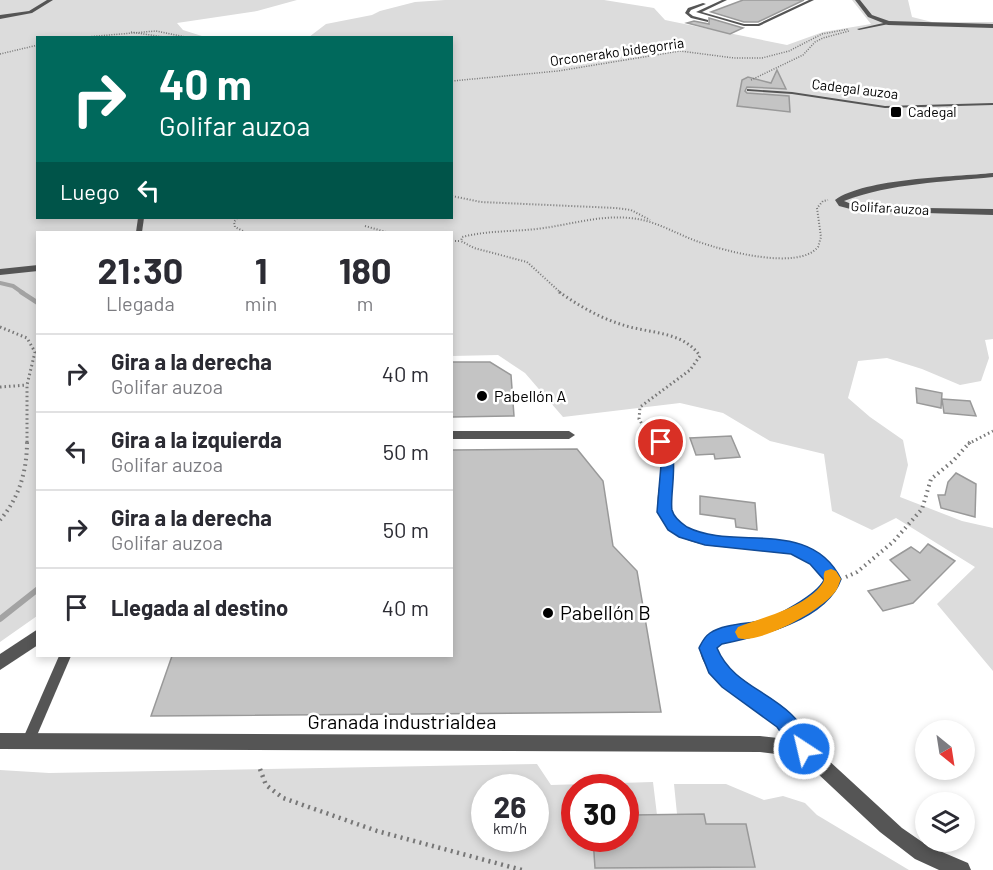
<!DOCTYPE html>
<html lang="es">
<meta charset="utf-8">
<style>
:root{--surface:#fff;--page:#f2f2f3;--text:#2b2b33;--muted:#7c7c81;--line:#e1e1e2}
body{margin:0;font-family:Barlow,sans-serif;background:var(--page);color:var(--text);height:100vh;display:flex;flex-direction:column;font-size:22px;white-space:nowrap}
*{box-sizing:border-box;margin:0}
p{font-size:20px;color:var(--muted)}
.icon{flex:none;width:33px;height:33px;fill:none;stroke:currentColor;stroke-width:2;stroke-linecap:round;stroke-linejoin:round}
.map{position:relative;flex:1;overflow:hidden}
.drawer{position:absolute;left:36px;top:231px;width:417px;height:426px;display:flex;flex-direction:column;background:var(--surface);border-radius:0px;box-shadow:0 3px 9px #0003}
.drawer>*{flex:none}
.guide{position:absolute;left:36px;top:36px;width:417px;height:183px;border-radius:0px;box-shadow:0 3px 9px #0003;background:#00695c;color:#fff;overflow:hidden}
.needle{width:39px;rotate:150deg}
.controls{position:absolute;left:915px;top:720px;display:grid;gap:12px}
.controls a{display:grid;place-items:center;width:60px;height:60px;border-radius:50%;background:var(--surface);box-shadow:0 3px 9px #0003;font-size:30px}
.speed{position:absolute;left:471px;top:774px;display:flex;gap:12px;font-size:30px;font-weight:700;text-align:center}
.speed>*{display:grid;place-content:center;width:78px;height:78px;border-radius:50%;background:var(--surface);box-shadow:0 3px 9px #0003;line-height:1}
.speed small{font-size:15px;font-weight:400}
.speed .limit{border:9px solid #d22;background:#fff;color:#111}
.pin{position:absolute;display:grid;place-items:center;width:51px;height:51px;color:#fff;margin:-26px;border:3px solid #fff;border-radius:50%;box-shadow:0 2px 6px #0007}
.me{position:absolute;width:66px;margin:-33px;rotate:325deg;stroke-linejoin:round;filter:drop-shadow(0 0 4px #0008)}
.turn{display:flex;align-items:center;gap:21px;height:126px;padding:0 24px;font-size:27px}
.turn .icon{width:78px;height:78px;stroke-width:2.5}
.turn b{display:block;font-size:42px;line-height:51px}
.then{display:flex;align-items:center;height:57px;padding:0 24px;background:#0003;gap:12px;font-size:22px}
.eta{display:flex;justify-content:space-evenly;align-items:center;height:102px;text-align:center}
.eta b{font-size:36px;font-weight:700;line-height:42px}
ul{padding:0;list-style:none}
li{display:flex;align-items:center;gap:18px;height:78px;padding:0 24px;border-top:2px solid var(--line)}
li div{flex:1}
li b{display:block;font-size:22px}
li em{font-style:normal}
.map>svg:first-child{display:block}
</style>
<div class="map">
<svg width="993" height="870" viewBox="0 0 993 870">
<rect width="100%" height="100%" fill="#fff"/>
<g fill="#dcdcdc" fill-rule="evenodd">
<path d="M0 0H297L257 11 177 23 183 30 205 37 38 38V218H452V38L309 37 326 24 372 15 380 11 415 2 445 0H604L654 8 665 20 787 45 823 32 871 24 852 0H908L912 17 932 22H993V339L985 340 989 358 981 381 960 385 922 369 887 358 858 361 848 398 870 417 903 440 908 465 900 497 962 521 993 528V671L937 604 975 567 896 518 872 530 832 511 824 454 770 441 723 413 680 403 563 417 525 373 498 355 452 356V232H38L37 616 0 642Z"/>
<path d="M537 764 551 785 653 782 657 815 677 814 674 784H726L764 800 783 796 805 803 817 815 909 870H0V770L49 773ZM484 788H536V838H484ZM574 788H626V838H574Z"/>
</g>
<path fill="#a3a3a3" d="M663 418 676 422 680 429 678 433 668 437 654 431V422Z"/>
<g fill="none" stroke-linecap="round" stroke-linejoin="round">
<path stroke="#a3a3a3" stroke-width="4" d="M0 283 13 286 23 293"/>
<path stroke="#a3a3a3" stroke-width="4.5" d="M21 292 38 303"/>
<path stroke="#a3a3a3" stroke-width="6" d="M0 619 38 589"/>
</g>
<g fill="#c4c4c4" stroke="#999" stroke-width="1.5">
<path d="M743 0H804L758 22H744L711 12Z"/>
<path d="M709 18 743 28 730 34 687 23 694 21 709 24Z"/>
<path d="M777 70 786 89 747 87 745 91 747 93 789 96 790 112 737 106 742 80 748 77 771 83Z"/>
<path d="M452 362H490L511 375 514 416 452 417Z"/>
<path d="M916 388 942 393 941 408 917 403Z"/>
<path d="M942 399 970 401 976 416 944 413Z"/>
<path d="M731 436 740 457 715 459 714 454 696 455 690 438Z"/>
<path d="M577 449 603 481 613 546 637 571 661 712 151 716 172 656H452V450Z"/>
<path d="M956 473 976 484 975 517 941 508 938 495H945L948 482Z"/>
<path d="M700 496 755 503 757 530 736 527 735 519 700 514Z"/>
<path d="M928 544 955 561 913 603 883 611 868 591 910 580 890 560 911 547 920 553Z"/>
<path d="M704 814 706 824H746L755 867 595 868 593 838H626V826H634L633 815Z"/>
</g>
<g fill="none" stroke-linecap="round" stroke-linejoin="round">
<g stroke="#777" stroke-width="1.5" stroke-dasharray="1 1.5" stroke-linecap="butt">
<path d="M131 32 170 38"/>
<path d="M74 38 156 31 190 38"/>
<path d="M0 54 38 45"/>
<path d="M751 80 803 55 815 42 823 38 849 31"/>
<path d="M452 81 558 71 680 51 734 58H762L789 51 822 34 849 29"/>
</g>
<g stroke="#777" stroke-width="2" stroke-dasharray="1 2" stroke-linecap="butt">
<path d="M452 196 481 202 616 208 631 210 650 220"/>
<path d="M237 218 234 222 235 227 245 232"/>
<path d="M365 226 386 232"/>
<path d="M452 241H461"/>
<path d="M561 293 527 262 474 248 461 241 462 237C489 230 516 232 544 228 572 224 601 215 630 218 655 220 676 234 699 242 725 251 798 271 818 247L821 237 817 208 823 201 828 200"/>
</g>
<g stroke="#777" stroke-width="3" stroke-dasharray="1.5 3" stroke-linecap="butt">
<path d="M559 292C578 305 598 317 620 324 648 334 682 330 700 356L690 370 640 407 639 419 649 436"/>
<path d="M0 327 27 338 35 352 27 385V444"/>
<path d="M0 387 27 385"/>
<path d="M968 444 993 431"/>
</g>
<g stroke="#777" stroke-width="4" stroke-dasharray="1.5 4" stroke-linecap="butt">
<path d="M0 520C19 498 27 471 27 442"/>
<path d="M846 577 857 572 893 542 922 509 931 479 953 461 970 442"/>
</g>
<path stroke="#777" stroke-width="4.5" stroke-dasharray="2 4.5" stroke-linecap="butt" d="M260 769 266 785 283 798 377 831 522 870"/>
<g fill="#555" fill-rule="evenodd">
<path d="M722 0H727L702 12 744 24H758L809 0H814L759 26H744L696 12Z"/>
<path d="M703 3 706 4 691 10 689 13 693 16 708 20V22L691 18 685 13 688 8Z"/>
<path d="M888 22 889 24 859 30 857 29Z"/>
<path d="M747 89 792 92 885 106 993 103V105L885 108 792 94 749 91H747Z"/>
<path d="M138 218H144L142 232H136Z"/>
<path d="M59 656H71L32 747 27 749 22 747 21 743Z"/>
</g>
<g fill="#555" fill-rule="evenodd">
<path d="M855 0H860L872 15 889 21 993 24V28L888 25 868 17Z"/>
<path d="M993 173V177C943 182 892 183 844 201L859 207 993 209V215L858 211 839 206 835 200C865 178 954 177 993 173Z"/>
<path d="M38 265V271L0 275V269Z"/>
<path d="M452 431H569L575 435 569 439H452Z"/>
<path d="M661 438C667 440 667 442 669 448 671 455 674 462 674 470 674 483 667 500 672 512 676 520 685 526 693 530 740 552 808 517 839 579 824 609 791 628 759 635 745 638 731 639 718 646L716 653 730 670 789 713 814 747 902 828 928 846 968 863 971 870H939L915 859 880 832 800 757 760 752 0 749V733L760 736 787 739C784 733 781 728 776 724 760 709 667 658 713 633 751 619 800 619 825 579 817 568 806 557 793 553 754 541 682 561 660 515 654 502 661 483 661 469 661 460 657 451 655 442Z"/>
<path d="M38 629V645L0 670V654Z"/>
</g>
<path fill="#555" fill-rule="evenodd" d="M47 0H53L32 13 0 19V15L29 11Z"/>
</g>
<path fill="#1a73e8" stroke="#114b97" stroke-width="1.5" d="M661 438C683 444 669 494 672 510 674 518 681 523 687 527 734 551 810 517 841 579 827 620 760 636 722 644L717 648C731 682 766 690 791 714 800 722 809 738 814 749L811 756 804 759 798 756 777 727 722 687 709 673 699 648C702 642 704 637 710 633 723 624 745 624 761 621 776 617 817 595 824 580L810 564 791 554 705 545 679 537 668 530 657 512 661 465 654 442Z"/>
<path fill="#f59e0b" d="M831 569 836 571 841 579C839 583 838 589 835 592 822 610 759 645 738 638L735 632 738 627C763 617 805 608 822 584 826 579 822 577 825 571Z"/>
<g fill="#000" stroke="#fff" stroke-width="2">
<rect x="890" y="106" width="12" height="12" rx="3"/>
<circle cx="482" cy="396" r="6"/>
<circle cx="548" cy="613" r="6"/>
</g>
<g text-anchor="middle" stroke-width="5" stroke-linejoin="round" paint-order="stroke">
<g font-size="14" fill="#000" stroke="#fff">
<text transform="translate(617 52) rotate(-8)" y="5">Orconerako bidegorria</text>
<text transform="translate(855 89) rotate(7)" y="5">Cadegal auzoa</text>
<text transform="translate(890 208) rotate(3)" y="5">Golifar auzoa</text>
</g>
<g font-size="14" fill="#000" stroke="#fff" text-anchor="start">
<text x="908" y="117">Cadegal</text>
</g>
<g font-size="16" fill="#000" stroke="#fff" text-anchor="start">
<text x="494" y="402">Pabellón A</text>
</g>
<g font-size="20" fill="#000" stroke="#fff" text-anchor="start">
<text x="560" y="620">Pabellón B</text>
</g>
<g font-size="20" fill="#000" stroke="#fff">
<text x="402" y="729">Granada industrialdea</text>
</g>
</g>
</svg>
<div class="controls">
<a><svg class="needle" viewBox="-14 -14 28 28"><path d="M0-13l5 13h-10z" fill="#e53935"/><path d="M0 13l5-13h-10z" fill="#7c7c81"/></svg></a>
<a><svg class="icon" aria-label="layers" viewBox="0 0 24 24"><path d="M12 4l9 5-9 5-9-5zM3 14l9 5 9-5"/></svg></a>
</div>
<div class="speed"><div>26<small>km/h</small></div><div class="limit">30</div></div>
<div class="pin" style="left:661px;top:442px;background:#d93025"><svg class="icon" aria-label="arrive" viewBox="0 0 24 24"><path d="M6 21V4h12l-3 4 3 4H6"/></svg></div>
<svg class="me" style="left:804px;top:749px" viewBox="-20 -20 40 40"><circle r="17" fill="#1a73e8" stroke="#fff" stroke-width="3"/><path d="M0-11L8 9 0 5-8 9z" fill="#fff"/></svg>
<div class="guide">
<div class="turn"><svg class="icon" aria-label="right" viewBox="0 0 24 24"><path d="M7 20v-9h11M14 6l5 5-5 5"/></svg><div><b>40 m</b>Golifar auzoa</div></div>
<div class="then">Luego<svg class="icon" aria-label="left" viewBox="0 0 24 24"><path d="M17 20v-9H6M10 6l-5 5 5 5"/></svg></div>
</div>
<section class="drawer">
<div class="eta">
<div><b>21:30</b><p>Llegada</p></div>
<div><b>1</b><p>min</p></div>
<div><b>180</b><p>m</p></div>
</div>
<ul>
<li><svg class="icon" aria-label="right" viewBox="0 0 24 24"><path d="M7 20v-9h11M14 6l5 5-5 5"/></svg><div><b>Gira a la derecha</b><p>Golifar auzoa</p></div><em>40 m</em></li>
<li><svg class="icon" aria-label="left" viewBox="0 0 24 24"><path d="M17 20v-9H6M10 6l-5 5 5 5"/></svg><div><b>Gira a la izquierda</b><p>Golifar auzoa</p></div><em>50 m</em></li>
<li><svg class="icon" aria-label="right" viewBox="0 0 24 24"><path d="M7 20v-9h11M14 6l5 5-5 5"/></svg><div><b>Gira a la derecha</b><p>Golifar auzoa</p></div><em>50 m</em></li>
<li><svg class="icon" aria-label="arrive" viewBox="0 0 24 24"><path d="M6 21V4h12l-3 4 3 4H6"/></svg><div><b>Llegada al destino</b></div><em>40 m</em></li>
</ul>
</section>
</div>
